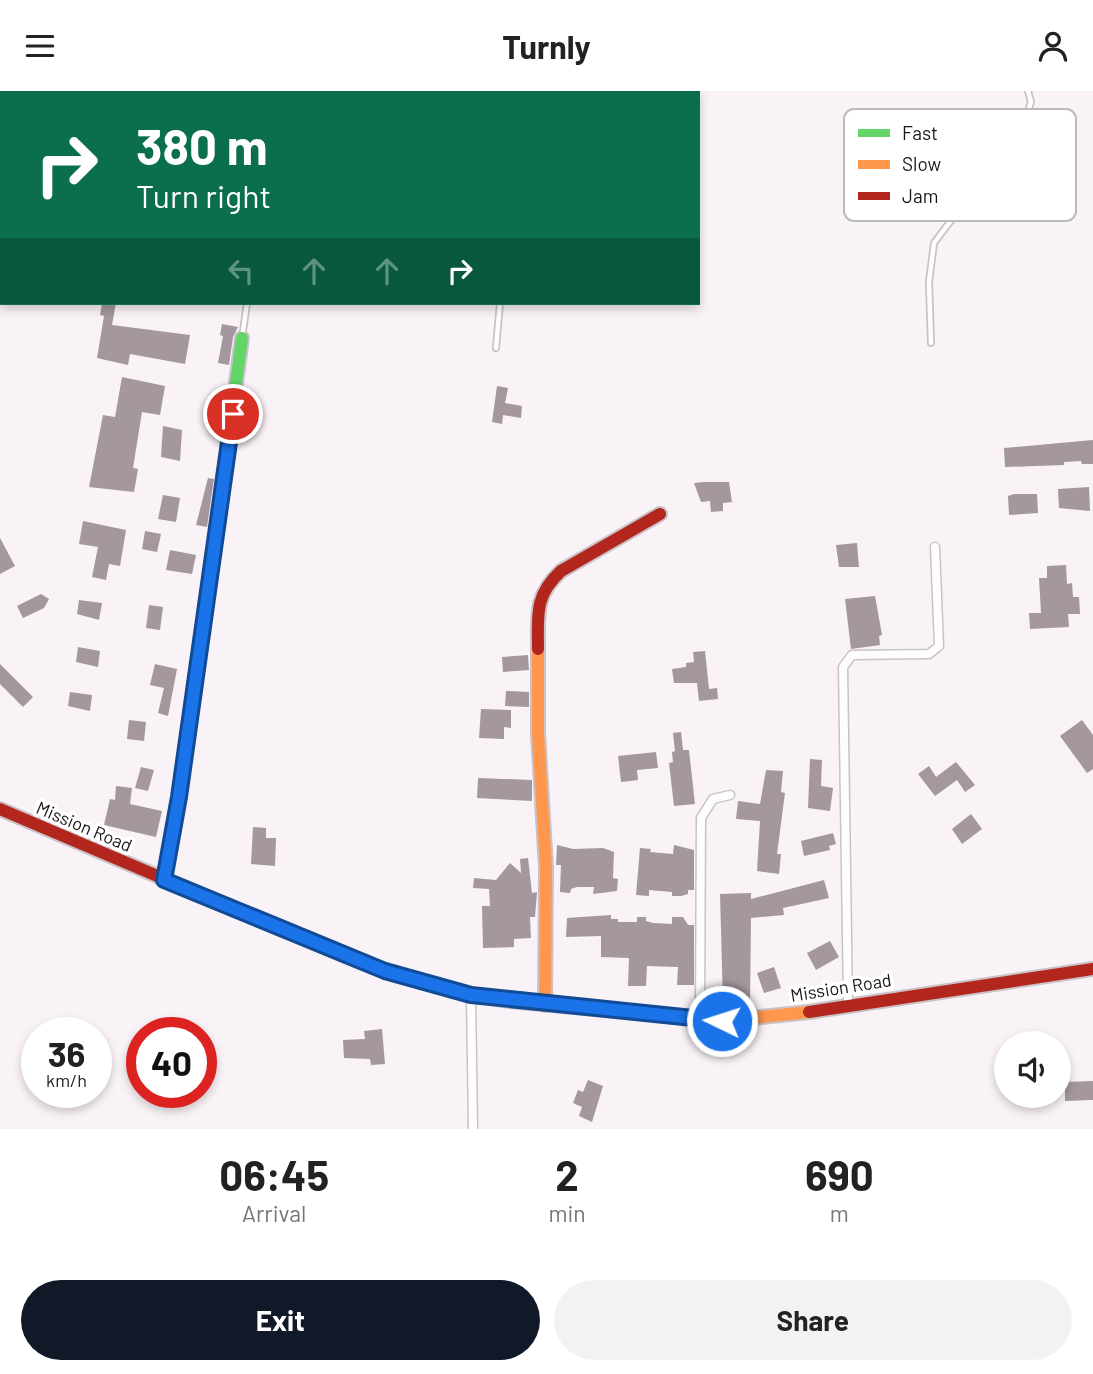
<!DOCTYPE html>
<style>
:root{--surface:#fff;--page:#f2f2f2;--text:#222;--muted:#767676;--accent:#111827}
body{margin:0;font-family:Barlow,sans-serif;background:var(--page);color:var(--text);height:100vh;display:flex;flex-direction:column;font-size:26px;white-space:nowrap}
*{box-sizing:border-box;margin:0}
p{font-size:23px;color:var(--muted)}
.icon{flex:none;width:38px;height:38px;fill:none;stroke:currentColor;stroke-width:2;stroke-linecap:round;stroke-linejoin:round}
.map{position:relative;height:1038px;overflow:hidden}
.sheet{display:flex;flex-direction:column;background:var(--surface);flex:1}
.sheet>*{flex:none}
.hud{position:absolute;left:0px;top:0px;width:700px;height:214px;box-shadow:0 4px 10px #0003;background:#0b6e4f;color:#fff;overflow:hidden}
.controls{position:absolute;left:994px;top:940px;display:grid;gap:14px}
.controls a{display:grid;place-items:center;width:77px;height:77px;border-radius:50%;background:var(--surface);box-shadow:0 4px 10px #0003;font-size:35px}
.speed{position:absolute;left:21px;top:926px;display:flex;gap:14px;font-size:35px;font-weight:700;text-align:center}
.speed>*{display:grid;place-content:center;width:91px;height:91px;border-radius:50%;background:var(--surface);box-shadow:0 4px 10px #0003;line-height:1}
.speed small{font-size:18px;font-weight:400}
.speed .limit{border:10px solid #d22;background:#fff;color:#111}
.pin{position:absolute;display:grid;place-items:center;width:60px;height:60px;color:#fff;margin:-30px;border:4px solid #fff;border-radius:50%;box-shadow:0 2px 7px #0007}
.me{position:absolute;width:77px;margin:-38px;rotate:274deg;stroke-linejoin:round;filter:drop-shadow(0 0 5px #0008)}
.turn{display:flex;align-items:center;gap:24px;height:147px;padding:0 21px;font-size:32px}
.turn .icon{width:91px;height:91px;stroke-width:2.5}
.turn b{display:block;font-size:49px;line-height:60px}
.lanes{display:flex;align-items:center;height:66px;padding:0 21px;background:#0003;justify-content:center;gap:35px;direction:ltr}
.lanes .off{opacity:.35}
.eta{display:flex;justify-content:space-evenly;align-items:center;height:119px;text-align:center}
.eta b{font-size:42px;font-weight:700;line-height:49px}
.action{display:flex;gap:14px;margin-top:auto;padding:14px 21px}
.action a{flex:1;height:80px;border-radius:42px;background:var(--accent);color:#fff;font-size:28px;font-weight:700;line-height:80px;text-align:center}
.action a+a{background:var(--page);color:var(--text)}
header{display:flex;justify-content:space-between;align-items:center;height:91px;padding:0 21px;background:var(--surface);font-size:32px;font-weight:700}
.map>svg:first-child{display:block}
</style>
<header><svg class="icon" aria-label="menu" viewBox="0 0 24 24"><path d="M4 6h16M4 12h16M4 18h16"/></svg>Turnly<svg class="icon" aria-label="person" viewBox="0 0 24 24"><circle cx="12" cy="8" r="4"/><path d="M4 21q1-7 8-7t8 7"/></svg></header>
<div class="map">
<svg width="1093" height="1038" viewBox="0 0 1093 1038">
<rect width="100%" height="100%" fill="#f9f2f6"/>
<g fill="#a4979e">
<path d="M102 212H116L112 234 190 244 185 273 130 263 128 274 97 267 104 225 100 224Z"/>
<path d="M222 233 238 236 233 246 229 274 218 272 223 245 220 244Z"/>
<path d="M122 286 165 295 160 324 142 321 133 377 138 378 134 401 89 396 103 324 115 326Z"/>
<path d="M497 295 508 297 505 312 522 315 521 327 503 324 502 333 492 331Z"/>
<path d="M163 335 182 339 180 370 161 366Z"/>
<path d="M1093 349V373H1082L1081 370 1064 371V374L1005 376 1004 357Z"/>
<path d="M208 387 214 388 207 436 196 434Z"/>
<path d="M704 391H729L732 411 723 412V420L711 421 710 410 701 411 694 392Z"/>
<path d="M1089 396 1090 420 1059 417 1058 398Z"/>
<path d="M1014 403H1037L1038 422 1009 424 1008 405Z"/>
<path d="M163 404 180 407 176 431 158 428Z"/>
<path d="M83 430 126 439 120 475 109 473 106 489 92 486 98 456 79 453Z"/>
<path d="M145 440 161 443 157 461 142 458Z"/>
<path d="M0 447 15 475 0 483Z"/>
<path d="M857 452 859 476H839L836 454Z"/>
<path d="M170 459 196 464 192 483 166 479Z"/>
<path d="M1066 474 1067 493 1072 492 1073 506H1079L1080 523H1068L1069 536 1030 538 1029 522H1041L1039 487H1047V475Z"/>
<path d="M41 503 49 508 44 517 23 527 17 515Z"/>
<path d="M875 505 882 544 879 545 880 554 851 558 845 508Z"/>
<path d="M79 509 102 512 99 529 77 523Z"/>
<path d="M149 514 163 516 160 539 146 537Z"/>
<path d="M78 556 100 560 98 576 76 571Z"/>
<path d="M705 560 709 598 717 597 718 608 699 610 697 592H674L672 578 686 576V572L694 571 693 561Z"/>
<path d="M528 564 529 579 503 581 502 566Z"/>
<path d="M0 573 33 606 23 616 0 593Z"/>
<path d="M155 573 177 578 168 625 158 622 164 597 150 594Z"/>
<path d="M506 600 529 601V616L505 615Z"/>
<path d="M70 601 92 604 90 620 68 615Z"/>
<path d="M481 618 511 619V637L504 636V648L479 647Z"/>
<path d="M129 629 146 631 144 650 127 648Z"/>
<path d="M1082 629 1093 644V678L1087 682 1060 645Z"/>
<path d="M681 641 683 659H689L695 713 674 715 669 672 673 671 672 661 675 660 673 642Z"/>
<path d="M656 661 658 677 637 679 638 689 621 691 618 665Z"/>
<path d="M810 668 822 669 821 695 833 697 830 720 808 717Z"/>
<path d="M956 671 975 694 965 701 957 689 935 705 918 683 929 675 936 686Z"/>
<path d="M141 676 154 679 148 700 135 697Z"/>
<path d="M766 679 783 680 781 701 785 702 777 763H781L779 783 757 780 760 730 736 728 738 710 760 713Z"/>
<path d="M478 687 532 689V710L477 707Z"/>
<path d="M116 695 132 697 130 713 162 720 156 746 104 734 110 708 115 709Z"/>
<path d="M971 723 982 738 962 753 952 738Z"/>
<path d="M253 736 266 737V747H276L275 775 251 773Z"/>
<path d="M833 742 836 753 829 755 830 759 804 765 801 750Z"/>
<path d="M557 754 573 758 603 757 614 761 613 787 618 788 617 800 593 803 594 796H577L571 798 570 802 560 801 561 774H556Z"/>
<path d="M674 754 694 759V799H688V803L681 805H672V801L649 799V805L636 804 640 757 651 758 650 761 673 763Z"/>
<path d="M528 767 532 802 537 801 535 826H530L531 847 514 848V856L483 857 482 815H490L489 798 473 797 474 787 496 789 510 772 521 782 520 768Z"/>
<path d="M824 789 829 807 783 817 784 824 751 827 750 913 723 912 720 803 751 802V808Z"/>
<path d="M611 824V828H618V831H637V826H646V830L653 832 672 833V826H683L688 834H694V894H677L678 876 647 875 646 895H628L629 867 601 866V845L566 846 567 827Z"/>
<path d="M830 850 839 866 816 879 807 862Z"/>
<path d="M774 876 781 897 764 902 757 882Z"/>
<path d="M382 938 385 973 371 974 370 968 344 967 343 949 365 948 364 940Z"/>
<path d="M588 989 603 995 592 1031 579 1025 582 1016 573 1012 578 999 583 1001Z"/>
<path d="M1093 990V1009L1065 1010V991Z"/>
</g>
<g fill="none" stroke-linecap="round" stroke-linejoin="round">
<defs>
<g id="lane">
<path d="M273 2V0"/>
<path d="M529 2V0"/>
<path d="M242 247 247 212"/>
<path d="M931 252 929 191 934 152 1024 33 1031 11 1028 0"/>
<path d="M496 257 500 212"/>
</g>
<g id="street">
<path d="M471 904 473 1038"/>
<path d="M848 914 843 576 852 564 929 563 939 555 935 456"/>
<path d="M700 929 701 727 713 708 730 704"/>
</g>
<path id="fast" d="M226 367 242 247"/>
<g id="slow">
<path d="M538 558V642L546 777 545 914"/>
<path d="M164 789 179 706 226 367"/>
<path d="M343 864 385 880 471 904 510 910 722 930 809 921"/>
</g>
<g id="jam">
<path d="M538 558C538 524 534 505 561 480L660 423"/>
<path d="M0 718 343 864"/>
<path d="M809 921 1093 878"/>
</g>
</defs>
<use href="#lane" stroke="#c9c2c6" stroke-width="8"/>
<use href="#street" stroke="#c9c2c6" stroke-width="11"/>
<use href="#fast" stroke="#c9c2c6" stroke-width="16"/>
<use href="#slow" stroke="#c9c2c6" stroke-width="16"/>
<use href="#jam" stroke="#c9c2c6" stroke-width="16"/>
<use href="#lane" stroke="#fefdfe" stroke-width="4.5"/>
<use href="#street" stroke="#fefdfe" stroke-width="8"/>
<use href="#fast" stroke="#63d668" stroke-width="12"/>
<use href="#slow" stroke="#ff974d" stroke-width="12"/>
<use href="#jam" stroke="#b3261e" stroke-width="12"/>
</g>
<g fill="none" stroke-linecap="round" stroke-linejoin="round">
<defs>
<path id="route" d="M233 323 179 706 164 789 385 880 471 904 722 930"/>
</defs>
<use href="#route" stroke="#114b97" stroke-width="18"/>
<use href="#route" stroke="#1a73e8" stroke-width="12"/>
</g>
<g text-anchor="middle" stroke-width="7" stroke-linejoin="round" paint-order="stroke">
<g font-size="18" fill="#1c1519" stroke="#fff">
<text transform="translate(84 736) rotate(23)" y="6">Mission Road</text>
<text transform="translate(841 897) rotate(-9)" y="6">Mission Road</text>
</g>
</g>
<rect x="844" y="18" width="232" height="112" rx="10" fill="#fff" stroke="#bbb9ba" stroke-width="2"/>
<rect x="858" y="38" width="32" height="8" fill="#63d668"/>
<rect x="858" y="69" width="32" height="9" fill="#ff974d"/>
<rect x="858" y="101" width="32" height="8" fill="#b3261e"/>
<g font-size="19" fill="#1c1519">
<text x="902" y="49">Fast</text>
<text x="902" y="80">Slow</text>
<text x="902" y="112">Jam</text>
</g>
</svg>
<div class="controls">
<a><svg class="icon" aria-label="sound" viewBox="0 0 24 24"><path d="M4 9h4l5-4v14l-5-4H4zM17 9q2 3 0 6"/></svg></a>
</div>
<div class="speed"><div>36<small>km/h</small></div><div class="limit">40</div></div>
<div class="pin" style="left:233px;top:323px;background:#d93025"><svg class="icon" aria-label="arrive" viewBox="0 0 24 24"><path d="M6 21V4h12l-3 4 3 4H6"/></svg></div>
<svg class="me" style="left:722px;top:930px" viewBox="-20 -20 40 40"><circle r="17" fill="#1a73e8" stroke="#fff" stroke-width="3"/><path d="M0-11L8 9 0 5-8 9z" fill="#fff"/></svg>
<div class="hud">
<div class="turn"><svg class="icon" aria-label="right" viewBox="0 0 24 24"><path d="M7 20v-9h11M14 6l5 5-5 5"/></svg><div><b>380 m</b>Turn right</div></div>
<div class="lanes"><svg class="icon off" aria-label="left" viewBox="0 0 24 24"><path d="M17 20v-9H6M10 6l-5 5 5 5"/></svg><svg class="icon off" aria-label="ahead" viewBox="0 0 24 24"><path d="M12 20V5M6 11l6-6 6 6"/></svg><svg class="icon off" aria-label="ahead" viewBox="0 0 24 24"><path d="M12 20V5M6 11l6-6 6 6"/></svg><svg class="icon" aria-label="right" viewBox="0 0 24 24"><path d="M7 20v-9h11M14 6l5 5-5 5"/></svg></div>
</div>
</div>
<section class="sheet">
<div class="eta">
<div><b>06:45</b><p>Arrival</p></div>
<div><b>2</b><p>min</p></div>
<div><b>690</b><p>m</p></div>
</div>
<div class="action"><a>Exit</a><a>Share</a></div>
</section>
